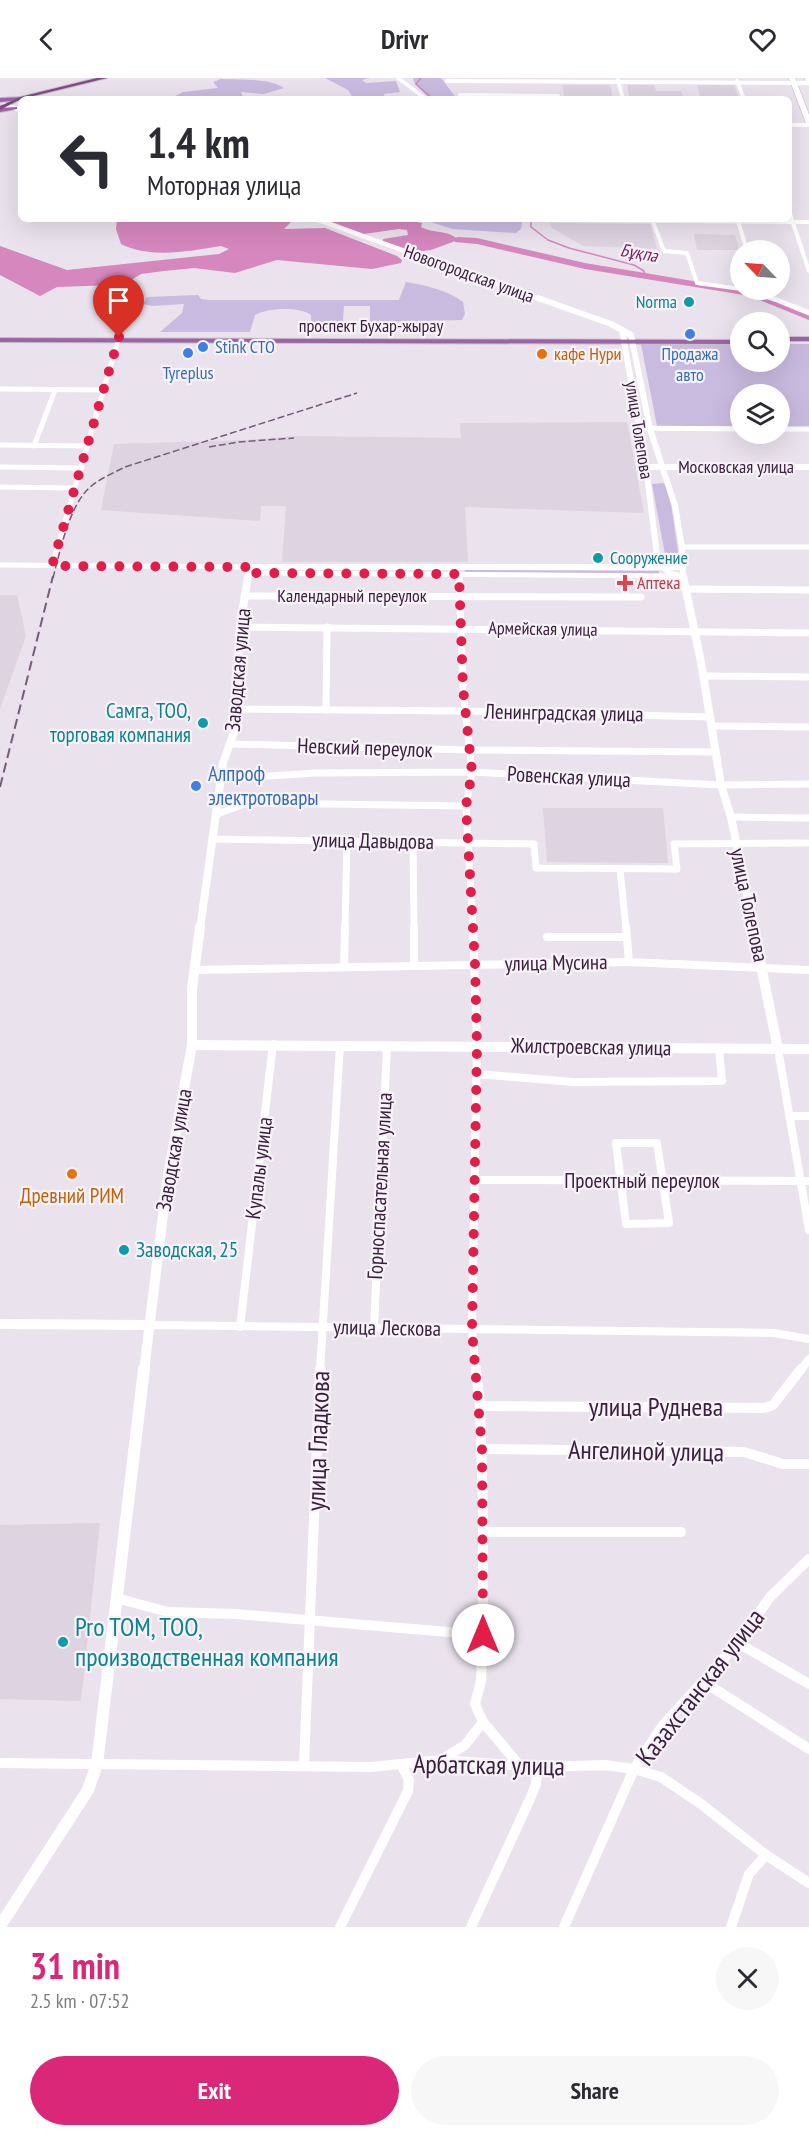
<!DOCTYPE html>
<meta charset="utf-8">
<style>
:root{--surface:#fff;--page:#f7f7f7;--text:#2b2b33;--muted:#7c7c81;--accent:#db2777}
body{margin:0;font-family:"PT Sans Narrow",sans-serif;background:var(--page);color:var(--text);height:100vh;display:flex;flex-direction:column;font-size:22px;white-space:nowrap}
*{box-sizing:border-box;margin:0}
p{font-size:20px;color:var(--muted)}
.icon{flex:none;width:33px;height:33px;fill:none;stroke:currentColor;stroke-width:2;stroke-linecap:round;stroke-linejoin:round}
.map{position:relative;height:1849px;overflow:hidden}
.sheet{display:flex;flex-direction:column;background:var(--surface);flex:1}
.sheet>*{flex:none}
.guide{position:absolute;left:18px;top:18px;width:774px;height:126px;border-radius:9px;box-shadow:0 6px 24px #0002;background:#fff;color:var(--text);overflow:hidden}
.needle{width:39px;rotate:295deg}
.controls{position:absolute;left:730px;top:162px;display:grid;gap:12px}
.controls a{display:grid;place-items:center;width:60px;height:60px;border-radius:50%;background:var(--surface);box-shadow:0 6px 24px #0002;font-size:30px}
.pin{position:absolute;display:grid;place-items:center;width:51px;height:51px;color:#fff;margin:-62px -26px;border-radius:50% 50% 50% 0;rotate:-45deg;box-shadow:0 0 6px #0007}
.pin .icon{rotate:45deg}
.me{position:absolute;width:66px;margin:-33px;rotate:0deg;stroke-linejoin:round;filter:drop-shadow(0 0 4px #0008)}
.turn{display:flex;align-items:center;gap:21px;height:126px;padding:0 30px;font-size:27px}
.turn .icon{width:78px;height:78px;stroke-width:2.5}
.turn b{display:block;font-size:42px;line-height:51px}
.round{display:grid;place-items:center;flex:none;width:63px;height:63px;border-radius:32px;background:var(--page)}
.headline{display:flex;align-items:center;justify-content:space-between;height:102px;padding:0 30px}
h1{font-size:36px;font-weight:700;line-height:45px;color:var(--accent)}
.action{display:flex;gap:12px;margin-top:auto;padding:12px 30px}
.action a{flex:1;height:69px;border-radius:36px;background:var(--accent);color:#fff;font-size:24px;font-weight:700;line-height:69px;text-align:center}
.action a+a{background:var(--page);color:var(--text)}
header{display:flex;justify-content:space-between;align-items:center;height:78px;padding:0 30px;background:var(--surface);font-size:27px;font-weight:700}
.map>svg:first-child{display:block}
</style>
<header><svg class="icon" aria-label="back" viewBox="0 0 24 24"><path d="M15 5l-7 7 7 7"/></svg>Drivr<svg class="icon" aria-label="heart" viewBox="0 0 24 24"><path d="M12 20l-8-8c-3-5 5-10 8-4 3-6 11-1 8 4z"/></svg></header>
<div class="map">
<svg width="809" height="1849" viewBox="0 0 809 1849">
<rect width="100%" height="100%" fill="#eae2ed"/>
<g fill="#ddd3e1">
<path d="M562 7H610L613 21H565Z"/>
<path d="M627 7H654L656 13H681L684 21H630Z"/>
<path d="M697 7H734L739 21H688L687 18H700Z"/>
<path d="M549 145 650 146 657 171 583 168 552 150Z"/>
<path d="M694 156 735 157 739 172H697Z"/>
<path d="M627 344 644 435 465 429 468 484H282L286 428H261L260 443 101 432 114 366 245 362 297 358 461 360 460 345Z"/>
<path d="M0 517H17L26 558 0 631Z"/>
<path d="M543 730H663L668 785 547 784Z"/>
<path d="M100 1445 81 1623 0 1621V1447Z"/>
</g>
<g fill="#c9badf">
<path d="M325 0H370L362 2 366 5 396 3 400 14 384 16 385 21H354L348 12Z"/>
<path d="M413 0H441L457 21H430L415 6Z"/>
<path d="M221 1C240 2 270 0 284 10L264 16 241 14 244 21 173 19 183 14 218 10 213 4Z"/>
<path d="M437 141H535L522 144 521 151 516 155 452 151 431 144Z"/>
<path d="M406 204C425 207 447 212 463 224L465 236 462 242 370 244V228H344L342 254 312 255 311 237C299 228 267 230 255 237L250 254H160L182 235 184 226 152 228 143 226 147 219 198 217 201 221 209 222H399Z"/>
<path d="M641 266H741V284H780V266H809V349H780V316H741V348H657Z"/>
<path d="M665 405 671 426 680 487H667L652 406Z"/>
<path d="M465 492 659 493V496L465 494Z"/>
</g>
<g fill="#d587be">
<path d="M117 141H294L284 151 325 150 397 178 402 182 401 185 372 191 277 182 235 195 194 190 164 193 141 196 128 204 115 207 57 209 40 218 0 197V168L67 192 219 176 229 171 221 168C190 173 150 181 121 166L116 151Z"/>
<path d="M324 141H400L422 145 421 149C433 156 448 151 458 162L431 172 414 174 383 163V161L408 157 407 152 399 151 364 156Z"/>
</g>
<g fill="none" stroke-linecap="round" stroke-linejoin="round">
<g stroke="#d587be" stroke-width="1.5">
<path d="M421 0 416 6 433 21"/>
<path d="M531 141V149L548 162 569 170 634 187 644 193 646 199"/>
</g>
<path fill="#d587be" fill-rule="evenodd" d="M458 159 477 160 585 185 753 213 809 236V242L750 218 585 191 477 166 455 164V160Z"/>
<defs>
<g id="secondary">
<path d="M792 0 809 45"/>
<path d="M808 0 809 3"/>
</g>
<g id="primary">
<path d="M24 19V21L21 22 0 24V20Z"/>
<path d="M17 29V31L0 34V30Z"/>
<rect x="780" y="259" width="29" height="4"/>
<path d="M0 260 741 262V266L0 264Z"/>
</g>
<path id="trunk" d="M97 0H107L21 21 0 32V28L20 19Z"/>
</defs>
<use href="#secondary" stroke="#c8b5cd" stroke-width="7"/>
<use href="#primary" stroke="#c8c1c9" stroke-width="2"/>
<use href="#trunk" stroke="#c8c1c9" stroke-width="2"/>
<g stroke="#fff" stroke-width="4">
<path d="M398 0 426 21"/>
<path d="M618 2 623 21"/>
<path d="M447 3 794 5"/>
<path d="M737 3 744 21"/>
<path d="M460 17 558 18"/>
<path d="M789 47H809"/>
<path d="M789 133 809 193"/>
<path d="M652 141 664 173 687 175 697 205 741 211"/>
<path d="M550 142 809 144"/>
<path d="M738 143 747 172"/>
<path d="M746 212 776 222"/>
</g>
<g stroke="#fff" stroke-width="5">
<path d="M772 220 809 235"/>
<path d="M0 311 105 312"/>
<path d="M639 350 741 351"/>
<path d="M780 351H809"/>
<path d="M0 367 88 368"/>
<path d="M34 368 55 312"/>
<path d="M0 389 82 390"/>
<path d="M0 409 75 410"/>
<path d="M682 469H809"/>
<path d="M0 487 249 489"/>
<path d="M52 488 119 259"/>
<path d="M248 495 679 498"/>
<path d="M459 496V500"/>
</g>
<g stroke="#fff" stroke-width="7">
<path d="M459 498 463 610 472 694 466 728 473 851"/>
<path d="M686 511 809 512"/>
<path d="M244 518 641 519"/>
<path d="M240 549 809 555"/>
<path d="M703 598 809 599"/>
<path d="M237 631 465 633 710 639"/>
<path d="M326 632 327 549"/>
<path d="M712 648 809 649"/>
<path d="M231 666 468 672 716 674"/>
<path d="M221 701 315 695 472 694 721 707 809 706"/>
<path d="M218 718 245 725"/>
<path d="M215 737 247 725 466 728"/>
<path d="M731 739 809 740"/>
<path d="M212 761 534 766 536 790 677 791 674 766 809 765"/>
<path d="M413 763 414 851"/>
<path d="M620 791 626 851"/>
<path d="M345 851 347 763"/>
</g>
<g stroke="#fff" stroke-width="8">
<path d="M414 849V888"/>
<path d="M473 849 477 967 472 1252 476 1293"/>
<path d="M626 849 629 884"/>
<path d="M547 859H626"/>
<path d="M344 888 345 849"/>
<path d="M195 892 629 884 809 892"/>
<path d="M778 971 809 1152"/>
<path d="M477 996 573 1004 722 1003 719 970"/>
<path d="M790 1038H809"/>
<path d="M616 1065H657L669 1145 626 1146Z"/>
<path d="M475 1102 809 1103"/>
<path d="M150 1247 774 1255 809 1261"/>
<path d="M240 1249 273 966"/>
<path d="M374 1250 387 967"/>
<path d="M320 1293 340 967"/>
<path d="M800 1293 809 1281"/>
</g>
<g stroke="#fff" stroke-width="10">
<path d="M480 1328 764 1330 773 1327 801 1291"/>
<path d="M482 1371 744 1374 783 1386H809"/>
<path d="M483 1454H681"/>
<path d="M116 1520 168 1534 236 1536 483 1557"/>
<path d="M738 1565 809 1606"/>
<path d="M704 1604 809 1671"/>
<path d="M483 1644 520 1688"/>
<path d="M441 1682 465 1667 483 1644 475 1626 481 1603 483 1557V1430L480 1328 476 1291"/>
<path d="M0 1685 371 1689 441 1682 538 1689 605 1687 634 1691 661 1699 701 1726 766 1777 809 1805"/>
<path d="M304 1687 320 1291"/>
<path d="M340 1849 408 1713 409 1702 401 1686"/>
<path d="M471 1849 530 1721 536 1706 538 1689"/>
<path d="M564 1849 634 1691 663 1647 738 1565 770 1519 809 1481"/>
<path d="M731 1849 749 1796 766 1777"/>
</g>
<g stroke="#fff" stroke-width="4.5">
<path d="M794 5H809"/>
<path d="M5 27 21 32"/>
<path d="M315 141 542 222"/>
</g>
<g stroke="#fff" stroke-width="6">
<path d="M538 220 611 246 631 257 650 351 675 428 682 469 683 500"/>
<path d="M622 252 646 389 657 477 664 490 678 500"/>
<path d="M646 389H809"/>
<path d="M247 500 249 489H683"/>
</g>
<g stroke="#fff" stroke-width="8">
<path d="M676 498 684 504"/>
<path d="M683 498 701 584 721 707 731 739 754 851"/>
<path d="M200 851 223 685 234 654 240 549 248 498"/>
</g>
<g stroke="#fff" stroke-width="10">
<path d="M753 849 778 971"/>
<path d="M192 967 809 971"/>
<path d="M0 1246 150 1247"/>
<path d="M144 1293 167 1103 192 967V911L200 849"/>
</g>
<path stroke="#fff" stroke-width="12" d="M0 1848 88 1712 97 1686 144 1291"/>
<use href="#secondary" stroke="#fff" stroke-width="6"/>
<use href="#primary" fill="#9d64a5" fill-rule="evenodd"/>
<use href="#trunk" fill="#824889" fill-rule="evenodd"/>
<g stroke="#765b7a" stroke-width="1.5" stroke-dasharray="7 3" stroke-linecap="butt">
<path d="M209 369 239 364 294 360"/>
<path d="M53 500C60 473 69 429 89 410 99 401 113 395 125 389L357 315"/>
</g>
<path stroke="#765b7a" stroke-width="2" stroke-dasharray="10 5" stroke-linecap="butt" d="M0 709 53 498"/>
</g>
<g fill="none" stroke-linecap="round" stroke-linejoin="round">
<path stroke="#e11d48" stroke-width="10" stroke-dasharray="0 18" d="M119 259 52 488 249 489 248 495 459 496 463 610 472 694 466 728 475 886 477 967 472 1252 482 1371 483 1557"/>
</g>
<g fill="#0f9aa8" stroke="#f7f3f9" stroke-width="2">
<circle cx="689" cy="224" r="6"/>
<circle cx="598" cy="480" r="6"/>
<circle cx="203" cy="645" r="6"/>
<circle cx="124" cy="1172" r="6"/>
<circle cx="63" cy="1564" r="6"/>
</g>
<g fill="#3f7fe0" stroke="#f7f3f9" stroke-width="2">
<circle cx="690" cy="256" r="6"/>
<circle cx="203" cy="269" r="6"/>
<circle cx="188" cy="275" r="6"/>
<circle cx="196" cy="708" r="6"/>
</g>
<g fill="#e8710a" stroke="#f7f3f9" stroke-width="2">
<circle cx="542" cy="276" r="6"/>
<circle cx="72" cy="1096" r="6"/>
</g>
<path fill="#e0444e" stroke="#f7f3f9" stroke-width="2" d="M622 496h6v6h6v6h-6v6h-6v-6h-6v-6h6z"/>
<g text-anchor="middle" stroke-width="4.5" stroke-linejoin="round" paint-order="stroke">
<g font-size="18" font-style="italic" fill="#7e185f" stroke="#f7f3f9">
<text transform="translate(639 175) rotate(10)" y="6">Бұқпа</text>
</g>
<g font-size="18" fill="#3b213f" stroke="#f7f3f9">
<text transform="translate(469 196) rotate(20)" y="6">Новогородская улица</text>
<text x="371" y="254">проспект Бухар-жырау</text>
<text transform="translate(639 352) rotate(81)" y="6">улица Толепова</text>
<text x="736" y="395">Московская улица</text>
<text x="352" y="524">Календарный переулок</text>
<text transform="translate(543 551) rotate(1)" y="6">Армейская улица</text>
</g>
<g font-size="18" fill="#0d838f" stroke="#f7f3f9" text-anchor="end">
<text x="677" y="230">Norma</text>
<text x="610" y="486" text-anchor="start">Сооружение</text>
</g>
<g font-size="18" fill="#366cbe" stroke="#f7f3f9">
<text x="215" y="275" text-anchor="start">Stink СТО</text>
<text x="690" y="282">Продажа<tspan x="690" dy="21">авто</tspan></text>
<text x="188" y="301">Tyreplus</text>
</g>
<g font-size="18" fill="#c56008" stroke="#f7f3f9" text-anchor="start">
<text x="554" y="282">кафе Нури</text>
</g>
<g font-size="18" fill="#be3a42" stroke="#f7f3f9" text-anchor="start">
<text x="637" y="511">Аптека</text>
</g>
<g font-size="21" fill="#3b213f" stroke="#f7f3f9">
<text transform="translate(238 592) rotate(-85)" y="7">Заводская улица</text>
<text transform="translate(564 635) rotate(1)" y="7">Ленинградская улица</text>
<text transform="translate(365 670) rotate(2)" y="7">Невский переулок</text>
<text transform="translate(569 699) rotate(3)" y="7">Ровенская улица</text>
<text transform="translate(373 763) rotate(1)" y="7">улица Давыдова</text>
<text transform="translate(749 827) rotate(78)" y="7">улица Толепова</text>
<text transform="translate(556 885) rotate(-1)" y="7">улица Мусина</text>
<text transform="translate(591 969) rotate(1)" y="7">Жилстроевская улица</text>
<text transform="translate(174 1072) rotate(-80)" y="7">Заводская улица</text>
<text transform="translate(259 1090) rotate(-83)" y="7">Купалы улица</text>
<text x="642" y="1110">Проектный переулок</text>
<text transform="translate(380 1108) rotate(-87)" y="7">Горноспасательная улица</text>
<text transform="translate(387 1250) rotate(1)" y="7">улица Лескова</text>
</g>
<g font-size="21" fill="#0d838f" stroke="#f7f3f9" text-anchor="end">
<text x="191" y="640">Самга, ТОО,<tspan x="191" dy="24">торговая компания</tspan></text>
<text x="136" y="1179" text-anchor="start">Заводская, 25</text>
</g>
<g font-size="21" fill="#366cbe" stroke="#f7f3f9" text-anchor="start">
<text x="208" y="703">Алпроф<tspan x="208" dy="24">электротовары</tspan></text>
</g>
<g font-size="21" fill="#c56008" stroke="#f7f3f9">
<text x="72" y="1125">Древний РИМ</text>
</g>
<g font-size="26" fill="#3b213f" stroke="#f7f3f9">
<text x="656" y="1338">улица Руднева</text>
<text transform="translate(318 1363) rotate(-88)" y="9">улица Гладкова</text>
<text transform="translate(646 1373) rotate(1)" y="9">Ангелиной улица</text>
<text transform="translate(700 1609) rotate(-52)" y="9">Казахстанская улица</text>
<text transform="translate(489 1687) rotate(1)" y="9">Арбатская улица</text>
</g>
<g font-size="26" fill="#0d838f" stroke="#f7f3f9" text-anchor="start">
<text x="75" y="1558">Pro TOM, ТОО,<tspan x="75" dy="30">производственная компания</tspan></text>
</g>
</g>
</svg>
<div class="controls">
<a><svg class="needle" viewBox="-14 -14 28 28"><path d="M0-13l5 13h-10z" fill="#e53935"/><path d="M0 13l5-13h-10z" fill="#7c7c81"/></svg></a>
<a><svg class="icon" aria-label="search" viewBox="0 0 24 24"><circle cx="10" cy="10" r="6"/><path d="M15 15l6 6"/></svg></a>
<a><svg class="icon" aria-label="layers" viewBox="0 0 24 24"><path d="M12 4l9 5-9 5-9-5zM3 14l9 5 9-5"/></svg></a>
</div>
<div class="pin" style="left:119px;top:259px;background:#d93025"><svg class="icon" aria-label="arrive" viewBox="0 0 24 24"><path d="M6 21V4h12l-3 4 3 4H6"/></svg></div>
<svg class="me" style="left:483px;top:1557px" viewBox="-20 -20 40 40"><circle r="19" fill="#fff"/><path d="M0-13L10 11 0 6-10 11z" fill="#e11d48"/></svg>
<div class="guide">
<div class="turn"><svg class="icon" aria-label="left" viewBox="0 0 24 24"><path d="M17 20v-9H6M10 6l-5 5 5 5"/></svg><div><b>1.4 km</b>Моторная улица</div></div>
</div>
</div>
<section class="sheet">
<div class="headline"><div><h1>31 min</h1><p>2.5 km · 07:52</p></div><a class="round"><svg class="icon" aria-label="close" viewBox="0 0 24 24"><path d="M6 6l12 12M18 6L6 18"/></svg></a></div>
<div class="action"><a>Exit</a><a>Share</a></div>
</section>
